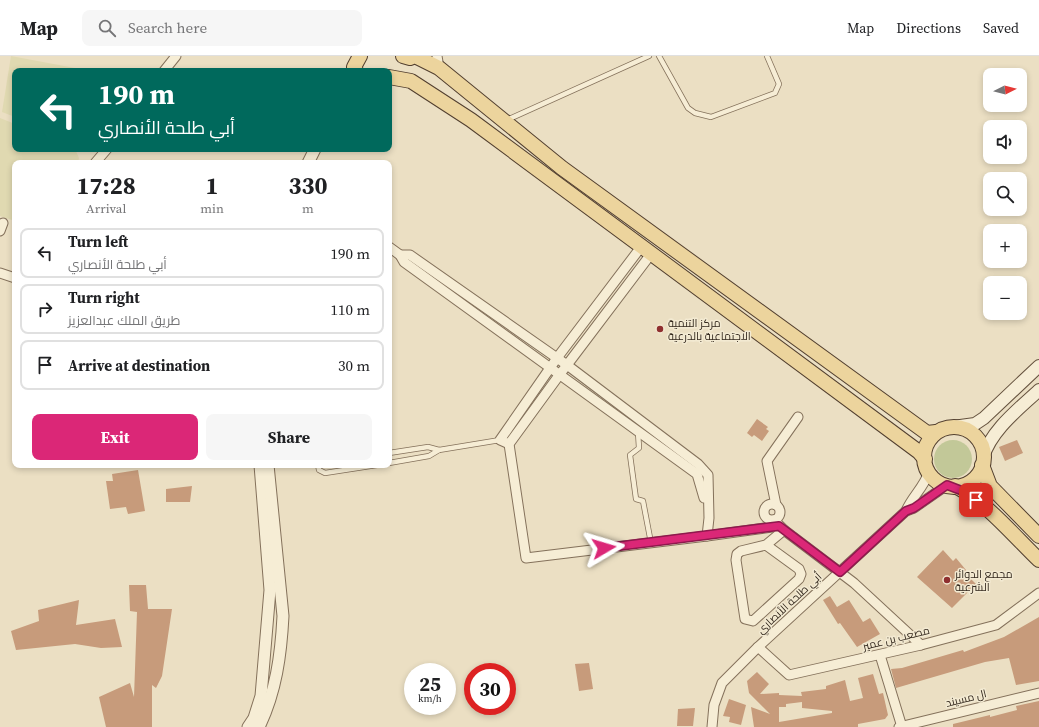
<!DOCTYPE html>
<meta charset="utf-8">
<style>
:root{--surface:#fff;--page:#f6f6f6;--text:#202124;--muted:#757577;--line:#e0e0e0;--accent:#db2777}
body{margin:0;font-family:"Source Serif 4",Cairo,serif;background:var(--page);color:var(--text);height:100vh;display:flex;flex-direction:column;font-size:15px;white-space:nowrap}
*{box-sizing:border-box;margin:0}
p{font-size:13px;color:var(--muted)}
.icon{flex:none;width:22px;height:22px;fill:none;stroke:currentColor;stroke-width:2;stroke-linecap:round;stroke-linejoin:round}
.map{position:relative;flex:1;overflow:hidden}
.sheet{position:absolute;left:12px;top:104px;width:380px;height:308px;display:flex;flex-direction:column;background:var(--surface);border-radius:8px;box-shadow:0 2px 6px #0003}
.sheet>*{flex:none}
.banner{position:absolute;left:12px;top:12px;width:380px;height:84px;border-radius:8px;box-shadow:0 2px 6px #0003;background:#00695c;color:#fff;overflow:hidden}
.needle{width:26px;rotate:84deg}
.fabs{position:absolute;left:983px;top:12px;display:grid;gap:8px}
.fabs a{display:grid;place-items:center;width:44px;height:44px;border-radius:8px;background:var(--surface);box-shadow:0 2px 6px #0003;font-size:20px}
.speed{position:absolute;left:404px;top:607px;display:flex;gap:8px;font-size:20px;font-weight:700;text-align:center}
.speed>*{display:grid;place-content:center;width:52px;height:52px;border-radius:50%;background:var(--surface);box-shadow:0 2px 6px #0003;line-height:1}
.speed small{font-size:10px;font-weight:400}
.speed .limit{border:6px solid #d22;background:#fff;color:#111}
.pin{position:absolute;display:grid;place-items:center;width:34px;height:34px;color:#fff;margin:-17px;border-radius:8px;box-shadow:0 2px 6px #0006}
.me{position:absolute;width:44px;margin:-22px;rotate:83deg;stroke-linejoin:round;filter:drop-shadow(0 0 3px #0008)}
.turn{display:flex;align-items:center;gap:14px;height:84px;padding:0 20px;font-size:18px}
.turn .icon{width:52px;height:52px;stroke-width:2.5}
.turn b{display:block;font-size:28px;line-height:34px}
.eta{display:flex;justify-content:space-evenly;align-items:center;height:68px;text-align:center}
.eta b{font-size:24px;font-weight:700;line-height:28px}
.action{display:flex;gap:8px;margin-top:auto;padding:8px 20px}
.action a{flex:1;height:46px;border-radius:8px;background:var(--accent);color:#fff;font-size:16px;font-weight:700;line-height:46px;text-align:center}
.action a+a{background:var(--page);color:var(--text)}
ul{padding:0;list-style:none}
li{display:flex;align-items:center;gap:12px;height:50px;margin:0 8px 6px;padding:0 12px;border:2px solid var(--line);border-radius:8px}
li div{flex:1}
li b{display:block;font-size:15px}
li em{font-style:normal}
header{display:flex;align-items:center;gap:24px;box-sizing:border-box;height:56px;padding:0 20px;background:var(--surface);border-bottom:1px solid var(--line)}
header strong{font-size:19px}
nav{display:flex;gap:22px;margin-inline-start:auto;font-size:14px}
.search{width:280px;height:36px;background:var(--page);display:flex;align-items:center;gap:10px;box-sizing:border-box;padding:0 14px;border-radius:8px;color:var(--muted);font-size:15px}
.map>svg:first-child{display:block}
</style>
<header>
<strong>Map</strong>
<div class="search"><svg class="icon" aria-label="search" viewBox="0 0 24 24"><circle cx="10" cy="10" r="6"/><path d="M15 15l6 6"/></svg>Search here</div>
<nav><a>Map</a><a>Directions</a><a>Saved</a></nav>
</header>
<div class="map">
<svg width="1039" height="671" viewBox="0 0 1039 671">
<rect width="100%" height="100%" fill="#ebdfc3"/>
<g fill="#e0d9b1">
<path d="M11 0 75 12 88 15H15V61L2 56Z"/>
<path d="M0 62 15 68V93H75L79 102 78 107H15V165L0 160Z"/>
</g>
<circle fill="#c2c898" cx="953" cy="403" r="19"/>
<g fill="#c79b7b" fill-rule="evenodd">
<path d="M757 363 768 371 766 373 769 375 762 385 754 379 752 381 747 377Z"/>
<path d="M1017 384 1023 397 1005 405 999 391Z"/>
<path d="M138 414 145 455 128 458 126 451 110 453 106 425H113L112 418Z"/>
<path d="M192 430 190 446H166V433Z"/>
<path d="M943 494 953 505 956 502 966 514 964 516 976 528 952 552 917 521Z"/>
<path d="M129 529H146L148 553H172L162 620 156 632 152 629V671H106L99 641 130 627 134 641 137 556 130 555Z"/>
<path d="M830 540 837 551 849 544 863 566 870 562 880 578 857 591 840 567 838 568 823 544Z"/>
<path d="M79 544 76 569 115 563 122 591 101 592 75 588 16 594 11 575 39 565 38 554Z"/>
<path d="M1039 561V625L1016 629 1009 602 985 606 896 632 891 613 902 612 963 594 964 596 1004 581Z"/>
<path d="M589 607 593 633 579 635 575 608Z"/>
<path d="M757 616 769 628 760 638 779 637V639L802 640 801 636 826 633V630L845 624 850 645 863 642 858 622 873 618 879 638 883 637 888 659 885 663 858 668V671H754L751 651 770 658 749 637 747 625ZM802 646V652L832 655V657L779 666V651H786V648Z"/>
<path d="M729 643 746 649 741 669 729 666 730 661 723 660Z"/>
<path d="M1039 645V671H953V668L990 659V661L1017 654 1016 650Z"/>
<path d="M695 652 693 670H677L678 653Z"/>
</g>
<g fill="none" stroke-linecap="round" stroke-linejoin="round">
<defs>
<g id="service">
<path d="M659 0 688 52 695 57 711 61 775 37 779 28 767 0"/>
<path d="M507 64 649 0"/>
<path d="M638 376 639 392 630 399 636 443 643 445 651 487"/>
<path d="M389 397 428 391 439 394 500 384"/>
<path d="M389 407 429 400 439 394"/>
<path d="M318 409 319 414 325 417 377 409"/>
</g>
<g id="minor">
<path d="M437 0 439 12"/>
<path d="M164 15 176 0"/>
<path d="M95 107 107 93"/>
<path d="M0 175 3 167"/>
<path d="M389 191 400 199 404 206 697 418 704 442"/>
<path d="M400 199H410L557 302 567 309 698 408 708 419 709 462 707 480 526 502 509 388 560 318 567 309 651 198"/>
<path d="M0 217 15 222"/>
<path d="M509 388 500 384 557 302 641 191"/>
<circle cx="772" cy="456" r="8"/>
<path d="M776 449 767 405 798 361"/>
<path d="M906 455C912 441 924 431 929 416"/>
<path d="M774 464 784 474 854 527 921 589"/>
<path d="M707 480 779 470"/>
<path d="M766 489 741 495 737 498 736 504 745 563 753 565 799 523 801 518 799 513 766 489 784 474"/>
<path d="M758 591 789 619 921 589 996 569 1039 537"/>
<path d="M880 599 902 671"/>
<path d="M712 671 714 649 722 627 758 591 906 455 914 452 947 429"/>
<path d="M899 671 1039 637"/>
</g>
<g id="tertiary">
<path d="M308 107 315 93"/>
<path d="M248 671 254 662 261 640 270 534 260 409"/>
<path d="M259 671C276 636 281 599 283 560L268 409"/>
</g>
<g id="secondary">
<path d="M953 371 975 368 984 362 1039 310"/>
<path d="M983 401C992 373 1019 353 1039 334"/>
</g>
<g id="primary">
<path d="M403 0 410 2 415 0 439 12 562 112 927 377 936 376"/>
<path d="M356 15 354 11 360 0"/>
<path d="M389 21 411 25 471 64 919 396 925 403"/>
<circle cx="954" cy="401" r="30"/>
<path d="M982 409 990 430 1039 480"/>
<path d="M955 430C984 444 1015 481 1039 504"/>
</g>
</defs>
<use href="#service" stroke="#84715b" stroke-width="6"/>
<use href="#minor" stroke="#84715b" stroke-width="11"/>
<use href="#tertiary" stroke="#84715b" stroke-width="13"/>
<use href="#secondary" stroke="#65523e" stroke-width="14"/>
<use href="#primary" stroke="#523f2f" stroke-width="16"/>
<use href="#service" stroke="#f6edd5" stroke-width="4.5"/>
<use href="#minor" stroke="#f6edd5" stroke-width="9"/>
<use href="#tertiary" stroke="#f6edd5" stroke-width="11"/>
<use href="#secondary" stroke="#f6edd5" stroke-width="12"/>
<use href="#primary" stroke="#ecd49d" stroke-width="14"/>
</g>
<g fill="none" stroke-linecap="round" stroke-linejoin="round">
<defs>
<path id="route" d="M604 492 779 470 840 516 906 455 914 452 947 429 965 436 976 444"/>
</defs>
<use href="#route" stroke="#8e194d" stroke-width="10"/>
<use href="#route" stroke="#db2777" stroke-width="7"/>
</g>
<g fill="#8f2f2f" stroke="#f3ead2" stroke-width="1.5">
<circle cx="660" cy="273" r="4"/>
<circle cx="947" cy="524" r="4"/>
</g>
<g text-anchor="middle" stroke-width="3" stroke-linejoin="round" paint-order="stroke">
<g font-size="11" fill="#34291e" stroke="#f3ead2" text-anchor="start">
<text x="668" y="271">مركز التنمية<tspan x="668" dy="13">الاجتماعية بالدرعية</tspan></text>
<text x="955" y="522">مجمع الدوائر<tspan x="955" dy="13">الشرعية</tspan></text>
</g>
<g font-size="11" fill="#34291e" stroke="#f3ead2">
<text transform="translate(789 547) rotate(-43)" y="4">أبي طلحة الأنصاري</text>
<text transform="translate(896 582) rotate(-14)" y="4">مصعب بن عمير</text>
<text transform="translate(966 642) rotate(-14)" y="4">ال مسيند</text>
</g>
</g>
</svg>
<div class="fabs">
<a><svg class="needle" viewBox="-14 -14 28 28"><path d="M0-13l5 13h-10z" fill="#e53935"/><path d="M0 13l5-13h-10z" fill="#757577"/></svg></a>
<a><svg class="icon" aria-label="sound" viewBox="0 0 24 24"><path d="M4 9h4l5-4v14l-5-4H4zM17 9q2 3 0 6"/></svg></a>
<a><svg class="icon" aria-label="search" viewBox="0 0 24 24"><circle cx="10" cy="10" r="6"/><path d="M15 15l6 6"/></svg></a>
<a>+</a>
<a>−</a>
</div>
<div class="speed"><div>25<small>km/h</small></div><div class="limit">30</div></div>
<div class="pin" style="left:976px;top:444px;background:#d93025"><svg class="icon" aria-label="arrive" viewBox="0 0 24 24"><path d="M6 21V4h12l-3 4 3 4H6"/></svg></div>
<svg class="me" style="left:604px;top:492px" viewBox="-20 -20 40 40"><path d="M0-17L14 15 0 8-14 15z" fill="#db2777" stroke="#fff" stroke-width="4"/></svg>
<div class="banner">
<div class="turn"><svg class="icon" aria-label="left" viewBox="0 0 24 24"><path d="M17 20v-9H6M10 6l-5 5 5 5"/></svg><div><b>190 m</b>أبي طلحة الأنصاري</div></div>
</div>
<section class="sheet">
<div class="eta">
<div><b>17:28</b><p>Arrival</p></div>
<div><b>1</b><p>min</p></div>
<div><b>330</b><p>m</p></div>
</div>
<ul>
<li><svg class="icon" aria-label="left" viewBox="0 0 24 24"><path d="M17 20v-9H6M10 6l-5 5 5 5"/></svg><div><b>Turn left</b><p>أبي طلحة الأنصاري</p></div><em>190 m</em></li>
<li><svg class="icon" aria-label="right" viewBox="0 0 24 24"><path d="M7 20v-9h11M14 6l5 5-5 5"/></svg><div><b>Turn right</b><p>طريق الملك عبدالعزيز</p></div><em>110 m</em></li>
<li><svg class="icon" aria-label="arrive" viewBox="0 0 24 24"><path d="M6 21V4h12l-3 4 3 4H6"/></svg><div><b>Arrive at destination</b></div><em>30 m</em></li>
</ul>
<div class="action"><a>Exit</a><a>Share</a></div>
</section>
</div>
